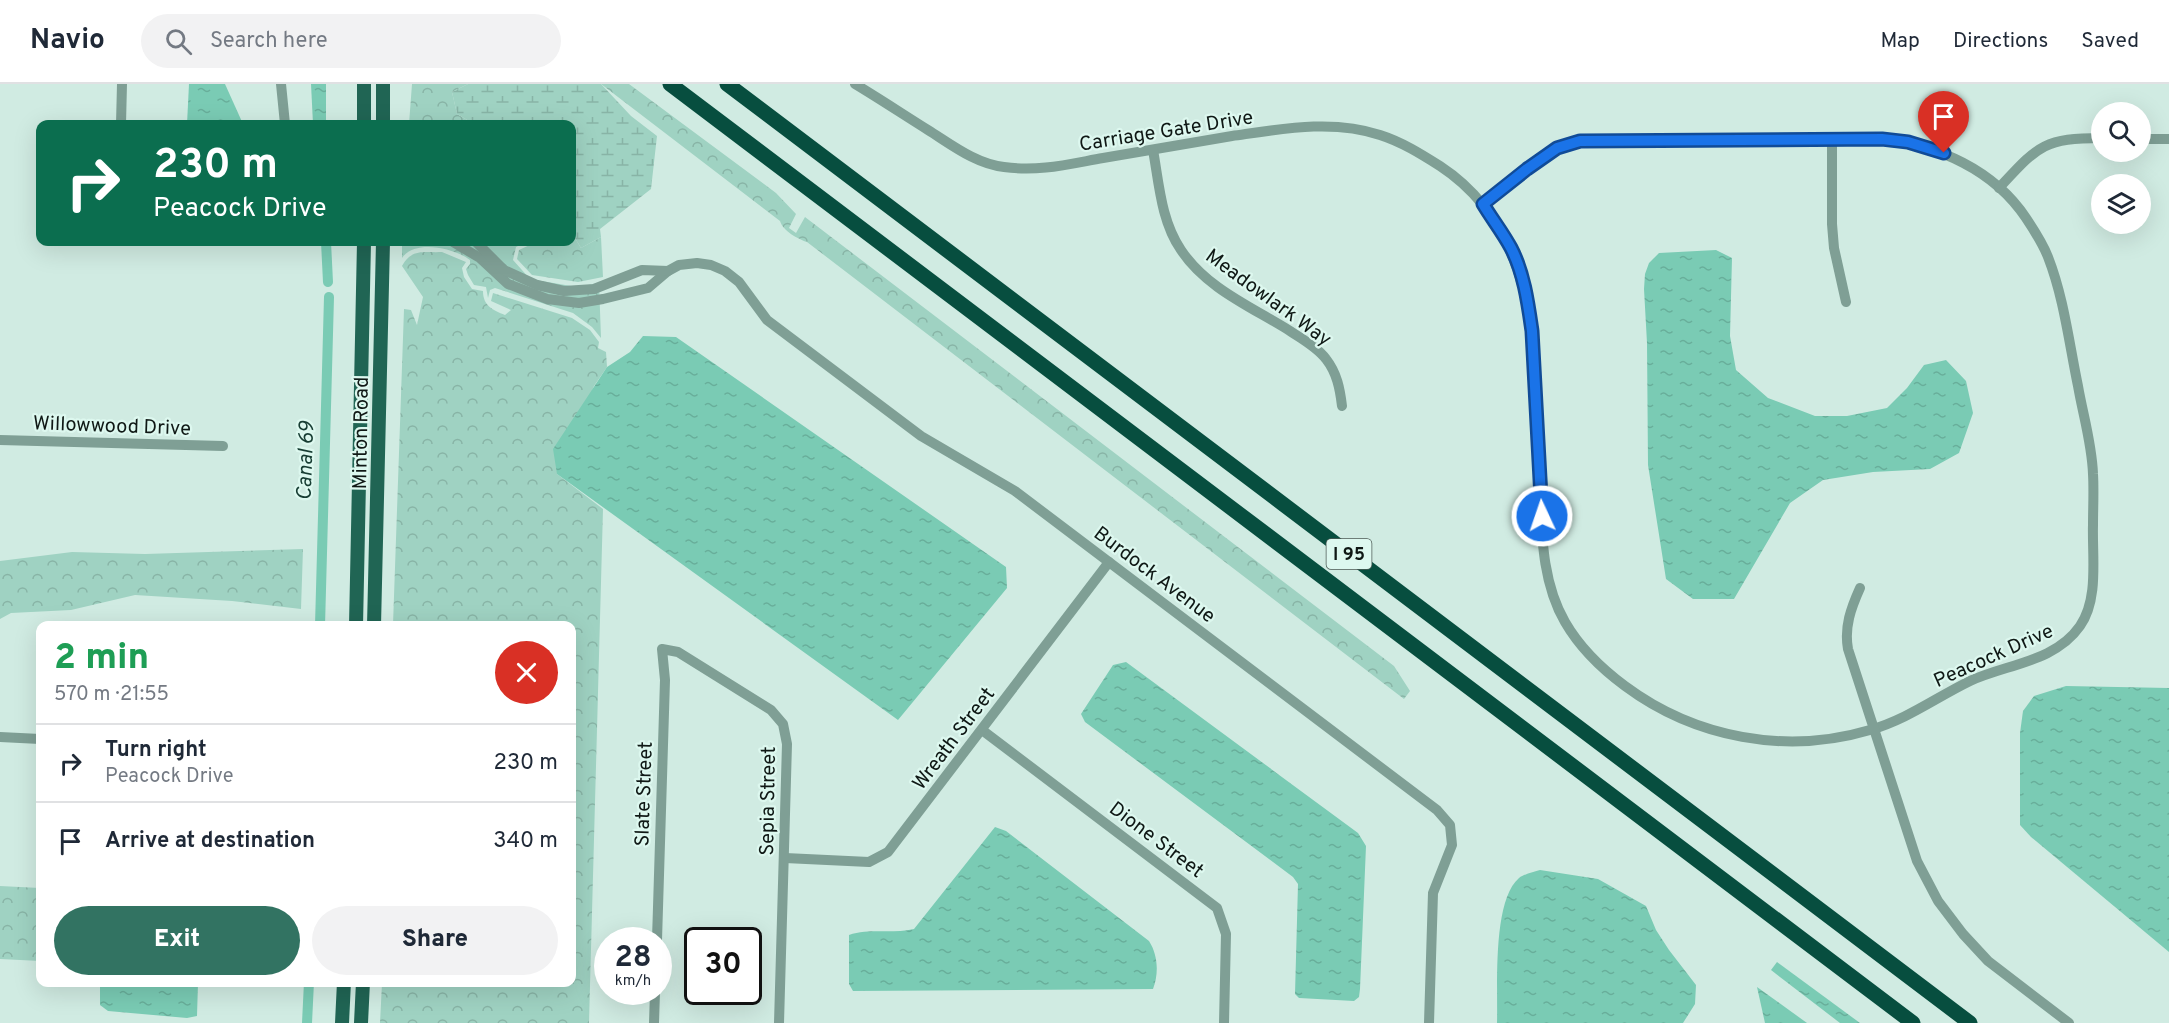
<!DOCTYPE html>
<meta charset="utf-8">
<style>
:root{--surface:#fff;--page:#f2f2f3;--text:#1f2937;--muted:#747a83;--line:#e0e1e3;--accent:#327362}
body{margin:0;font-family:Overpass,sans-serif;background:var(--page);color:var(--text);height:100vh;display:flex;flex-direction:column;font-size:22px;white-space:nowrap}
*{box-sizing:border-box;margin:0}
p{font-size:20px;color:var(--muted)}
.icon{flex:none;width:33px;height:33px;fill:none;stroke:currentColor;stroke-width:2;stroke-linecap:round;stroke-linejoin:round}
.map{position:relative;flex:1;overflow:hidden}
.panel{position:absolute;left:36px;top:537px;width:540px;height:366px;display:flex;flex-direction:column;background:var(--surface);border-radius:12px;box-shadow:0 6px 24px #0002}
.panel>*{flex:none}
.banner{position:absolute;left:36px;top:36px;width:540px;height:126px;border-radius:12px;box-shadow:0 6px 24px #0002;background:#0b6e4f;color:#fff;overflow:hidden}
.tools{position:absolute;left:2091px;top:18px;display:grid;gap:12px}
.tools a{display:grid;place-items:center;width:60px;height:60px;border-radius:50%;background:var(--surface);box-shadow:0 6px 24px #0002;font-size:30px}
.speed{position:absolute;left:594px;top:843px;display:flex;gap:12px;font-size:30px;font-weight:700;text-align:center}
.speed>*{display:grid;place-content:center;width:78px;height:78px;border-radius:50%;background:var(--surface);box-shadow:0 6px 24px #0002;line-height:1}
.speed small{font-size:15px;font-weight:400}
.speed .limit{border:3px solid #111;border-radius:9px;background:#fff;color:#111}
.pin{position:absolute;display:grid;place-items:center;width:51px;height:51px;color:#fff;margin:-62px -26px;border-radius:50% 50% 50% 0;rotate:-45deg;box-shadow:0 0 6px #0007}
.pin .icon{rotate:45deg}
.me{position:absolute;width:66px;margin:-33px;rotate:357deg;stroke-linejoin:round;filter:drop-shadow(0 0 4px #0008)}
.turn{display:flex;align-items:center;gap:21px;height:126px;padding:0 18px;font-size:27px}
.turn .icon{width:78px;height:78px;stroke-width:2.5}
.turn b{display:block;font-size:42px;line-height:51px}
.round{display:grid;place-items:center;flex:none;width:63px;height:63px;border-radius:32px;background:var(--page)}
.overview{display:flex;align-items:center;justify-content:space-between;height:102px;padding:0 18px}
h1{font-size:36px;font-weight:800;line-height:45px;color:#1e9e55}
.button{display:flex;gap:12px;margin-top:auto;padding:12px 18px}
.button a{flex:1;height:69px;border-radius:36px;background:var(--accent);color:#fff;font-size:24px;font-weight:800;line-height:69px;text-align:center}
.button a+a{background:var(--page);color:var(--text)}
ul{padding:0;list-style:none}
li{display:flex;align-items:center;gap:18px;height:78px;padding:0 18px;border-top:2px solid var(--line)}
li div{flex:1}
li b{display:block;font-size:22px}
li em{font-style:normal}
header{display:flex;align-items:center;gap:36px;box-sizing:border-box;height:84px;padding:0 30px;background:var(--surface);border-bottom:2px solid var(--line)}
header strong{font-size:28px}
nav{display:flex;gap:33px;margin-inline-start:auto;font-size:21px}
.search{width:420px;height:54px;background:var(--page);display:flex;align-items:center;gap:15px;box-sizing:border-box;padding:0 21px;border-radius:33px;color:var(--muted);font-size:22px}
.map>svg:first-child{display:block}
</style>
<header>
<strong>Navio</strong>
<div class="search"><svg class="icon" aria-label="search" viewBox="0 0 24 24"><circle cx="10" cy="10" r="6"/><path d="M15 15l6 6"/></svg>Search here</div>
<nav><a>Map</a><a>Directions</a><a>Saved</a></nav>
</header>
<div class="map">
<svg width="2169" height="939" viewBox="0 0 2169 939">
<defs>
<pattern id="forest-crowns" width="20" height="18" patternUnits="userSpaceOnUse" patternTransform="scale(1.5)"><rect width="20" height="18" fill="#9fd2c2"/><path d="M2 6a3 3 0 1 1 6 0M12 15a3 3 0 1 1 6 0" fill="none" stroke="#88b4a6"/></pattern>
<pattern id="wetland-marsh" width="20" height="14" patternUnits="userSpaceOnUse" patternTransform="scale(1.5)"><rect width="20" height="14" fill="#9fd2c2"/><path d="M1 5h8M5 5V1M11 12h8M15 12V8" fill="none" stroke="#88b4a6"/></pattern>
<pattern id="water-ripples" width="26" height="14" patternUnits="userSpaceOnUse" patternTransform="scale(1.5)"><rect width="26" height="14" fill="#7acbb4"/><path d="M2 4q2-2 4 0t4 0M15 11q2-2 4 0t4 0" fill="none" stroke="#68ae9a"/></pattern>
</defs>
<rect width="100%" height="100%" fill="#d0ebe2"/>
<g fill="url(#forest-crowns)">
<path d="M412 0H468L452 8 457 30 474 40H409Z"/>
<path d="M601 0H629L776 109 796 130 789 144 796 149 805 133 1394 582 1410 607 1404 615 807 158C798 155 783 147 780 137Z"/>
<path d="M572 149 581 164 601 153 603 193 578 198 532 191 517 175 519 166 536 158H572Z"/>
<path d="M402 158H526L516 163 513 176 530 195 577 203 599 199 601 254 592 243 573 229 495 204 490 206 488 214 486 203 474 201 468 191 466 185 470 180V176C454 164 415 155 402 174Z"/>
<path d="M442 168 466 178 462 184 464 193 472 205 483 207C483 222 493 226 505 231L511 226 491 217 493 209 572 234 590 246 599 258 598 264 606 268 607 283 594 302 557 390 603 425 589 939H380L382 899 572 898V542L393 541 404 225 411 226 417 241 423 213 402 182C412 164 424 169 442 168Z"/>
<path d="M303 465 301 525 232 517 135 511 71 526 11 529 0 535V477L72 468 145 470Z"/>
<path d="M0 802 40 804V877L0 875Z"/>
</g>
<path fill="url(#wetland-marsh)" d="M468 0H601L631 32 657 52 651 105 600 145 601 153 581 164 572 149V40H474L457 30 452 8Z"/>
<g fill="url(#water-ripples)">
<path d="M189 0H225L243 40H187Z"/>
<path d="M311 0H326V40H313Z"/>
<path d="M1716 166 1732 174 1730 252 1736 286 1768 314 1815 332H1847L1887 324 1907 304 1924 281 1946 276 1966 297 1973 329 1959 369 1930 385 1873 388 1823 396 1790 419 1734 515H1693L1666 495 1648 381 1647 259 1644 205 1645 190 1649 179 1659 169Z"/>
<path d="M643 252 676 253 1006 483 1007 504 898 636 557 390 553 365 607 283 630 268Z"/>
<path d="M1126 578 1358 749 1366 762 1360 905 1359 913 1354 917 1299 914 1295 910 1298 800 1293 793 1085 638 1081 630 1113 581Z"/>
<path d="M2066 602 2169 604V868L2031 753 2020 741V649L2023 627 2034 612Z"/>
<path d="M995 743 1006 747 1149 857C1158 871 1159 889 1153 905L853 907 849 900V851C868 844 893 850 914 845Z"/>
<path d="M1540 786 1598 795 1646 822 1656 846 1669 866 1696 901 1695 920 1683 939H1497C1498 904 1492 817 1519 794 1524 790 1534 788 1540 786Z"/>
<path d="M1777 878 1860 939H1840L1771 886Z"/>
<path d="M100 899H198L197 932 187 934 108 927 100 921Z"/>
<path d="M1757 903 1807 939H1765Z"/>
</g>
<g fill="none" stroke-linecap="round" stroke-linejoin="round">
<g stroke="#7acbb4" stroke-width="10">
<path d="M326 158 328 198"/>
<path d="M320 542 329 213"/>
<path d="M307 939 309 898"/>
</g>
<g stroke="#7f9f95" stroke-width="10">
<path d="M281 0 285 40"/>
<path d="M855 0C880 15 904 31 928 46 952 61 976 80 1004 83 1039 88 1069 80 1103 74 1146 67 1189 59 1232 52 1281 45 1333 35 1380 51 1402 58 1421 70 1440 82 1498 120 1523 181 1531 247 1534 296 1537 345 1539 394 1542 442 1540 495 1565 538 1580 564 1602 585 1625 602 1695 654 1786 671 1870 646 1908 635 1935 614 1970 597 2007 580 2055 578 2080 542 2099 515 2092 473 2093 441 2093 424 2094 407 2093 390 2092 360 2083 331 2078 302 2069 259 2064 214 2048 173 2043 160 2034 146 2026 134 1994 86 1938 61 1882 55L1580 57 1557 64 1527 85 1483 120"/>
<path d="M121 40 122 0"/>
<path d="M2140 55H2169"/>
<path d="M1832 56V140L1834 164 1846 218"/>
<path d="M1153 66C1159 99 1161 137 1181 166 1207 205 1252 223 1290 247 1302 255 1317 263 1326 275 1337 289 1340 305 1342 322"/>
<path d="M1999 104C2038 62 2043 54 2102 54"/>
<path d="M453 158 480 174 508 200 547 215 579 219 603 215 648 204 668 187 679 181 697 179 711 181 725 187 739 198 767 236 921 352 1015 407 1437 726 1450 741 1452 761 1433 809 1429 939"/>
<path d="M476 158 504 186 537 201 564 207 594 205 642 186 668 187"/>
<path d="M0 356 223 362"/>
<path d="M1860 504C1851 524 1844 543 1848 565L1917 777 1938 817 1963 850 1988 877 2069 939"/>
<path d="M982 646 1217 824 1226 850 1224 939"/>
<path d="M0 653 40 655"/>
<path d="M785 774 869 778 888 768 1109 478"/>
<path d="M657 856 665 596 662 565 678 568 771 626 783 640 787 660 779 939"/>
<path d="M654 939 655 908"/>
</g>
<g stroke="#206554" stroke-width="14">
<path d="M364 0V40"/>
<path d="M383 0V40"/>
<path d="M356 542 364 158"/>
<path d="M374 542 383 158"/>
<path d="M342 939 344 898"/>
<path d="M361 939 363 898"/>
</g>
<g stroke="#074e3f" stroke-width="15">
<path d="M670 0 1913 939"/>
<path d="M727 0 1970 939"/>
</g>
</g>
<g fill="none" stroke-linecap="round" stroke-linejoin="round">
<defs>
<path id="route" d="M1542 432 1532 247C1528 219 1524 189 1511 164 1503 149 1492 135 1483 120L1527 85 1557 64 1580 57 1882 55 1908 58 1944 69"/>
</defs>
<use href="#route" stroke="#114b97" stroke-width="15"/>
<use href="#route" stroke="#1a73e8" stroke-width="10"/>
</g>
<g text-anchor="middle" stroke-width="4.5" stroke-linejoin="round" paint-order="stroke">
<rect fill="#ddf8ef" stroke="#4d5b56" stroke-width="1.5" x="1326.5" y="455" width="45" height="30" rx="4.5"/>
<g font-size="18" font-weight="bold" fill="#0f1815">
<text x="1349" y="476">I 95</text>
</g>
<g font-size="20" fill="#0f1815" stroke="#ddf8ef">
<text transform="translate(1166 46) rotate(-9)" y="7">Carriage Gate Drive</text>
<text transform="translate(1269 213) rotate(36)" y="7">Meadowlark Way</text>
<text transform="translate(112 341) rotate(2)" y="7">Willowwood Drive</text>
<text transform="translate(360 349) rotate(-89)" y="7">Minton Road</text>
<text transform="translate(1155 490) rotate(37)" y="7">Burdock Avenue</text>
<text transform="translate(1993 571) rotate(-24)" y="7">Peacock Drive</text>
<text transform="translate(953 654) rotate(-53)" y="7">Wreath Street</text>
<text transform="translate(643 710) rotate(-88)" y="7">Slate Street</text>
<text transform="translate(767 717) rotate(-89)" y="7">Sepia Street</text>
<text transform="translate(1157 755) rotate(37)" y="7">Dione Street</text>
</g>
<g font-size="21" font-style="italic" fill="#173d33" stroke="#ddf8ef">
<text transform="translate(305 377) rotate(-88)" y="7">Canal 69</text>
</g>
</g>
</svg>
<div class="tools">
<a><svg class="icon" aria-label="search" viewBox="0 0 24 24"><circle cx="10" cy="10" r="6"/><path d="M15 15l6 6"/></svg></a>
<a><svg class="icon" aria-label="layers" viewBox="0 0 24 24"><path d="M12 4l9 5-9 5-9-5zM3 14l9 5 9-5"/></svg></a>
</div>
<div class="speed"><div>28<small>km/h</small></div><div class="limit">30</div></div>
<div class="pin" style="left:1944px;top:69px;background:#d93025"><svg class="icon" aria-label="arrive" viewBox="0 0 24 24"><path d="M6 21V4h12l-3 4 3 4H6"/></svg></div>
<svg class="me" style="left:1542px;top:432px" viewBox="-20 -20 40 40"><circle r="17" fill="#1a73e8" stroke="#fff" stroke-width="3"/><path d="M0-11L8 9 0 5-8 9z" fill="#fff"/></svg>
<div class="banner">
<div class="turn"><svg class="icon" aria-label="right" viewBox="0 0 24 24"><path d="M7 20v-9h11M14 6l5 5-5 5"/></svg><div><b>230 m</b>Peacock Drive</div></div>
</div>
<section class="panel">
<div class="overview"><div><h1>2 min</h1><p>570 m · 21:55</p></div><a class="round" style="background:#d93025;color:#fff"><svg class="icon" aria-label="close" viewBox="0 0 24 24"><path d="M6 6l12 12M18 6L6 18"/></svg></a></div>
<ul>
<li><svg class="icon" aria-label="right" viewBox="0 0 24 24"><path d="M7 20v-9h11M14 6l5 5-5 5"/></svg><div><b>Turn right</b><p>Peacock Drive</p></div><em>230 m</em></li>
<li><svg class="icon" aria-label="arrive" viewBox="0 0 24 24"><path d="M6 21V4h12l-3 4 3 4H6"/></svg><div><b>Arrive at destination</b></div><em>340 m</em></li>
</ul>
<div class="button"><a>Exit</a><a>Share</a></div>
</section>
</div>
